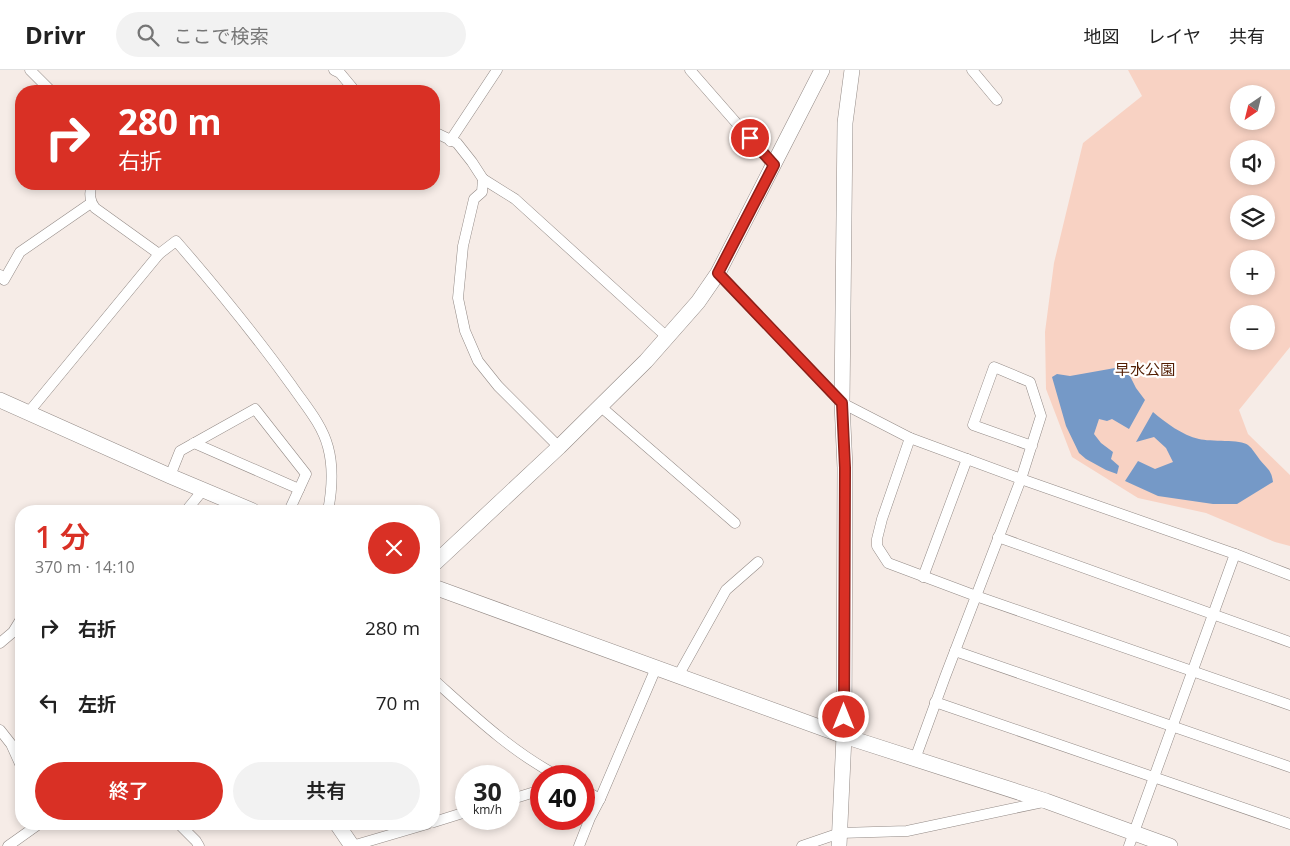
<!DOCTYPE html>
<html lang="ja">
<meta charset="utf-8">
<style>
:root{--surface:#fff;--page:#f2f2f2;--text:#222;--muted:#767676;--line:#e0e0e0;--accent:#d93025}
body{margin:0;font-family:"Open Sans","Noto Sans JP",sans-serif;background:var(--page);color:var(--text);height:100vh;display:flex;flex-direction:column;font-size:19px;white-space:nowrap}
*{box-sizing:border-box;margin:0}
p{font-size:16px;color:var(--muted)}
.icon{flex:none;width:28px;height:28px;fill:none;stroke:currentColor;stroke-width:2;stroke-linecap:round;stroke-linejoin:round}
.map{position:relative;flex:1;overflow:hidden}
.panel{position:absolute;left:15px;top:435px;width:425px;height:325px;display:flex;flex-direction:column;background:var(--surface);border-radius:20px;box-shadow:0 2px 8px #0003}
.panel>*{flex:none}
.top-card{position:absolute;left:15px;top:15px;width:425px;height:105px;border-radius:20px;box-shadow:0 2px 8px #0003;background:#d93025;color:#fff;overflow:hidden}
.needle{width:32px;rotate:215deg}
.fabs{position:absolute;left:1230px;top:15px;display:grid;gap:10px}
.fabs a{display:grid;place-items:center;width:45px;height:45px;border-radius:50%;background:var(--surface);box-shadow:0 2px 8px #0003;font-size:25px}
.speed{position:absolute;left:455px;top:695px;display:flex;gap:10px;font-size:25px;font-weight:700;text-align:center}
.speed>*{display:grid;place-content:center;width:65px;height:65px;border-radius:50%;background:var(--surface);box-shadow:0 2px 8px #0003;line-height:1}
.speed small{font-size:12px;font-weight:400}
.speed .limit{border:8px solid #d22;background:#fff;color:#111}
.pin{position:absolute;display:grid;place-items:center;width:42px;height:42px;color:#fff;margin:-21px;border:2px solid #fff;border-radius:50%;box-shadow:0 1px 5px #0007}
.me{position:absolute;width:55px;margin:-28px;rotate:0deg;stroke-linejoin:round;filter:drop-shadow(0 0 4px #0008)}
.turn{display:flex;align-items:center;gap:18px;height:105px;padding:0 20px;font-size:22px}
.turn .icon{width:65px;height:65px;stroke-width:2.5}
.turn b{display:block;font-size:35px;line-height:42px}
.round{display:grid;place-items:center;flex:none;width:52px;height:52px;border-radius:26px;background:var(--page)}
.headline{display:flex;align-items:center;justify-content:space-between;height:85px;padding:0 20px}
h1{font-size:30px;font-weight:600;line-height:38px;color:var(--accent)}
.primary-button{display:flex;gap:10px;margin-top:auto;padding:10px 20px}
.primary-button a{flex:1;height:58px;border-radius:30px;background:var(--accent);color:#fff;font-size:20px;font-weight:600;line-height:58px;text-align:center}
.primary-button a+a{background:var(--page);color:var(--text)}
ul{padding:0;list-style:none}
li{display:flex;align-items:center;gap:15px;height:75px;padding:0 20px}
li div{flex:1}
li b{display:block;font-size:19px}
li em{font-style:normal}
header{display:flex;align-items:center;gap:30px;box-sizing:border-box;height:70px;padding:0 25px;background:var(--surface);border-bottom:1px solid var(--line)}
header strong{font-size:24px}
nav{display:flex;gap:28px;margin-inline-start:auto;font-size:18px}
.search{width:350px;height:45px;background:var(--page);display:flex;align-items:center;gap:12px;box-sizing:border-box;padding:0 18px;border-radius:28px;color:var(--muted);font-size:19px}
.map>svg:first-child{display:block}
</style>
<header>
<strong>Drivr</strong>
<div class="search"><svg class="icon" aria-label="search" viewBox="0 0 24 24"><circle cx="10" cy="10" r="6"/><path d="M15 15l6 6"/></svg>ここで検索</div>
<nav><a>地図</a><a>レイヤ</a><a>共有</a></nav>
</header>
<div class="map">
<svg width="1290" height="776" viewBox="0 0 1290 776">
<rect width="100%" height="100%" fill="#f6ece7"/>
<path fill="#f8d2c3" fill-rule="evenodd" d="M1128 0H1290V277L1239 340 1248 364 1290 405V476L1275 472 1206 443 1138 428 1072 387 1046 319 1045 262 1054 193 1083 73 1142 26ZM1239 24H1266V51H1239ZM1239 79H1266V106H1239ZM1239 134H1266V161H1239ZM1239 189H1266V216H1239ZM1239 244H1266V271H1239Z"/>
<g fill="#7599c7">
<path d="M1115 298 1130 306 1136 318 1145 330 1129 359 1112 349 1107 351 1099 349 1094 364 1101 373 1113 382 1111 389 1119 396 1117 404 1106 400 1086 389 1079 383 1066 356 1052 307 1057 304 1070 306Z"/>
<path d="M1153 342C1166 353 1182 365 1199 369 1210 372 1241 369 1248 375 1253 379 1256 385 1260 390 1268 400 1271 399 1273 412L1237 434H1213L1158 426 1125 411 1138 391 1155 399 1173 392 1166 378 1154 367 1136 372Z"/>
</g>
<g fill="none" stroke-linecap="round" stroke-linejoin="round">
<defs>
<g id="street">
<path d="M30 0 51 21"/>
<path d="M334 0 340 3 355 21"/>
<path d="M690 0 773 95"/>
<path d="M972 0 997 30"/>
<path d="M434 62 457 73 472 92 483 109 482 122 474 129 463 176 458 228 465 261 478 291 498 316 559 377"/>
<path d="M450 71 497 0"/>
<path d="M483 109 515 129 667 267"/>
<path d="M92 114C89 123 89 130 95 138L159 184"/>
<path d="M718 203 842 333 910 368 1021 409 1235 484 1290 505"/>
<path d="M0 205 4 210 20 182 91 133"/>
<path d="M600 336 735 453"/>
<path d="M28 343 159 184 176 171C216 217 256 266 292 316 305 335 322 354 328 377 334 399 332 420 328 441"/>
<path d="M910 368 882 449 877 469V476L888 493 976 526 1290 635"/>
<path d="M194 373 299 419"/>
<path d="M170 406 180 381 255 339 306 404 289 441"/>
<path d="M186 441 203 420"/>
<path d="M998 467 1290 572"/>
<path d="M923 507 967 389"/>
<path d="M0 573 13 562 21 549"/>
<path d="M955 581 1290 697"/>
<path d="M678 606 726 520 758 492"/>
<path d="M434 610C473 645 512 682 558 706"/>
<path d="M935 632 1290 754"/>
<path d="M0 660 11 674 21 696"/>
<path d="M915 689 945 607 1021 409 1041 346 1030 312 994 297 973 355 1032 376"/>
<path d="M584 720 600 729"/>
<path d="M509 730 541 720"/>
<path d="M434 752 466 742"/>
<path d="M179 754 196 771 199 776"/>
<path d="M8 776 39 754"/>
<path d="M352 776 427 754"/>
<path d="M579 776 590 748 600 729 656 598"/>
<path d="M802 776 840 763 907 761 1043 732"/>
<path d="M1129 776 1235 484"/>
</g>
<g id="secondary">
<path d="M0 330 170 406 253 441"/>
<path d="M434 494 559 377 646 291 698 232 718 203 822 0"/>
<path d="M434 517 844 666 1046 731 1170 776"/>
<path d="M337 754 352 776"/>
<path d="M839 776 844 666 845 398 842 333 845 53 852 0"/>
</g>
</defs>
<use href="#street" stroke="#938a86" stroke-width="11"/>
<use href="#secondary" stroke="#938a86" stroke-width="16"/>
<use href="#street" stroke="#fff" stroke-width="10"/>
<use href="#secondary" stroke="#fff" stroke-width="15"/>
</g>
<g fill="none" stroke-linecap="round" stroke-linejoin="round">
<defs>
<path id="route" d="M750 68 774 95 718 203 842 333 845 398 844 647"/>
</defs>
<use href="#route" stroke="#8d1f18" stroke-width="12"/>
<use href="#route" stroke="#d93025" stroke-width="9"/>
</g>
<g text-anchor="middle" stroke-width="4.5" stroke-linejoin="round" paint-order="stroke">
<g font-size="15" fill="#521d02" stroke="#fff">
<text x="1145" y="305">早水公園</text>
</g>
</g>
</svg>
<div class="fabs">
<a><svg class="needle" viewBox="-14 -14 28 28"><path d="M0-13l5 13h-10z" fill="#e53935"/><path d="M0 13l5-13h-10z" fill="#767676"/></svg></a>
<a><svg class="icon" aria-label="sound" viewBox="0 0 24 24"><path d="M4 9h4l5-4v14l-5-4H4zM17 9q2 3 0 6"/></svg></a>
<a><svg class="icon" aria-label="layers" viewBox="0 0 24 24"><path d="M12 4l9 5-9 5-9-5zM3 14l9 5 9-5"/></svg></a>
<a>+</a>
<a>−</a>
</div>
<div class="speed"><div>30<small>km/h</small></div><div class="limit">40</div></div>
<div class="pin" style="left:750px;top:68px;background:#d93025"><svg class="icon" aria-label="arrive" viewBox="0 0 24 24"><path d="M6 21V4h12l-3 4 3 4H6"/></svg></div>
<svg class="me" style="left:844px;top:647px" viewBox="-20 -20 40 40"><circle r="17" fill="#d93025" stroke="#fff" stroke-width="3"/><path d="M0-11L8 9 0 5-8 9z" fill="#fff"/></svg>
<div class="top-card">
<div class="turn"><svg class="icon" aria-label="right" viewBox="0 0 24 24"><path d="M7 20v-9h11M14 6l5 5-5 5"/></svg><div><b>280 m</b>右折</div></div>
</div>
<section class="panel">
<div class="headline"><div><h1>1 分</h1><p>370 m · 14:10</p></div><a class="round" style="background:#d93025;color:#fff"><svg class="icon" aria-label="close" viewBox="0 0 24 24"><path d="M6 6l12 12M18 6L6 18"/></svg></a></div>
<ul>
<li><svg class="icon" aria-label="right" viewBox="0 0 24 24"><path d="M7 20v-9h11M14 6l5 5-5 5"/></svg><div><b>右折</b></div><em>280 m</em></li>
<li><svg class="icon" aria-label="left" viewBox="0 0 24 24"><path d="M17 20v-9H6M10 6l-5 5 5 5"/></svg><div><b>左折</b></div><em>70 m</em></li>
</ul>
<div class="primary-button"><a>終了</a><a>共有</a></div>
</section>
</div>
